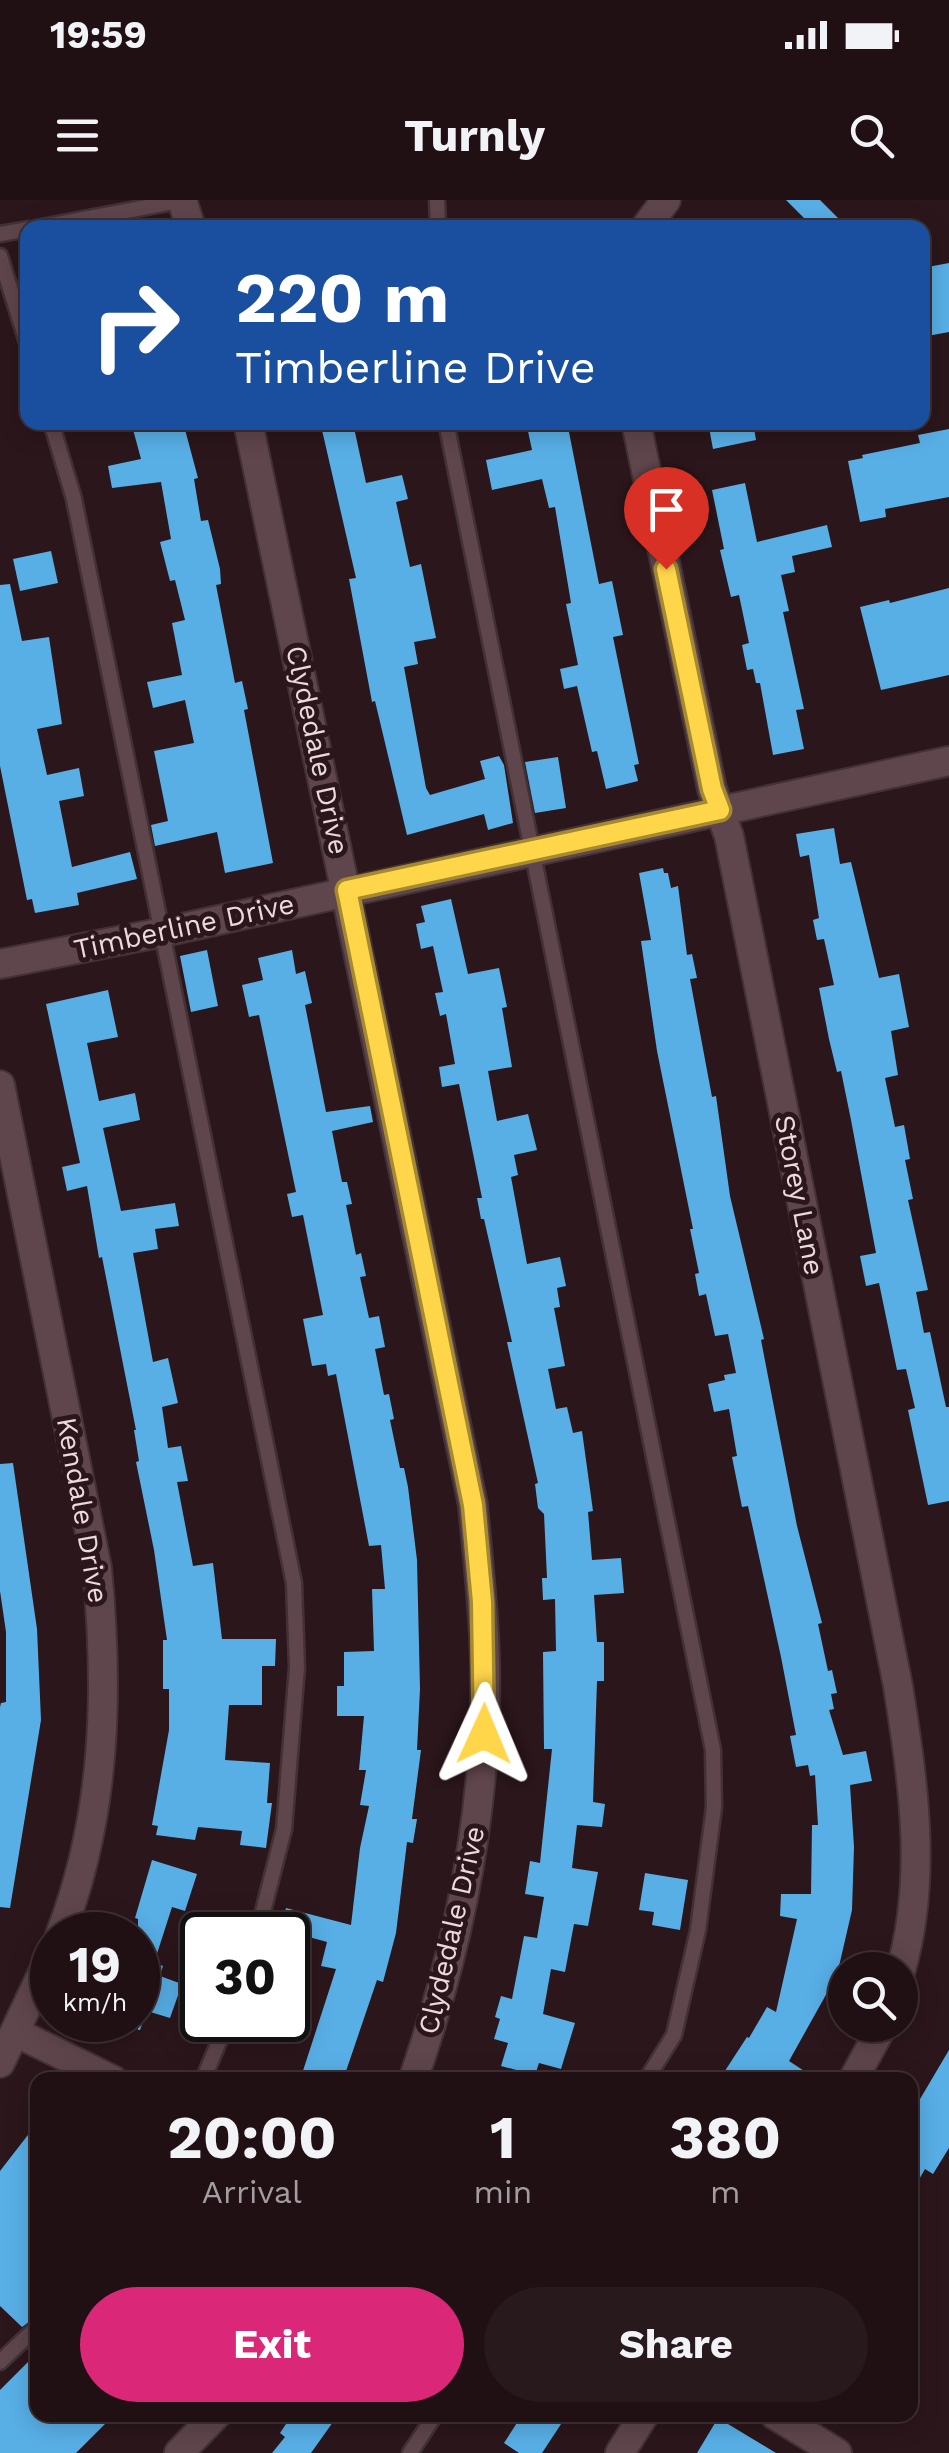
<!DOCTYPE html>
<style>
:root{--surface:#201014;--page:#28191d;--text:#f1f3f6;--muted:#a29da0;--line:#3d3034;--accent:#db2777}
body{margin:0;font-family:"Work Sans",sans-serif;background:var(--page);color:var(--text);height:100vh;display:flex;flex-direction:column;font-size:38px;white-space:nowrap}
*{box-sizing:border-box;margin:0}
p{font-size:32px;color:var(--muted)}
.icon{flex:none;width:55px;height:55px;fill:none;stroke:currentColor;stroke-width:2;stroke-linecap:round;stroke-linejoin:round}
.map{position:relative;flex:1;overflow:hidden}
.side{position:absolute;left:30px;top:1872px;width:888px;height:350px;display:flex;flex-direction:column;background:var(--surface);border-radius:20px;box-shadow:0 5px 25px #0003,0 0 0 2px var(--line)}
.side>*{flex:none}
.guide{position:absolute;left:20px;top:20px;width:910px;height:210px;border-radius:20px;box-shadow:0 5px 25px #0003,0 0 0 2px var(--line);background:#1a4fa0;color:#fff;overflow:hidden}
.tools{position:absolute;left:828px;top:1752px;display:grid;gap:20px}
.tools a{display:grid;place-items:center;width:90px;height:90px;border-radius:50%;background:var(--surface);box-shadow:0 5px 25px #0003,0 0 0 2px var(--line);font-size:50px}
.speed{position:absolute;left:30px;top:1712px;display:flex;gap:20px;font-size:50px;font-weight:700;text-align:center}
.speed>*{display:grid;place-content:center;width:130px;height:130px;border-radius:50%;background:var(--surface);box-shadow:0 5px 25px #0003,0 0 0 2px var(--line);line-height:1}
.speed small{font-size:25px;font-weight:400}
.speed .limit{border:5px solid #111;border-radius:15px;background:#fff;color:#111}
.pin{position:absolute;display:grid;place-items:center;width:85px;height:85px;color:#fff;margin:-102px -42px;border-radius:50% 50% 50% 0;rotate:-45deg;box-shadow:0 0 10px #0007}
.pin .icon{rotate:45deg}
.me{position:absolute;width:110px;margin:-55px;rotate:1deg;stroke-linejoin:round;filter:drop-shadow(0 0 8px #0008)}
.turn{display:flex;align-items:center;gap:35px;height:210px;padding:0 50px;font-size:45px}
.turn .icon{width:130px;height:130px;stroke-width:2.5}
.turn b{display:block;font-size:70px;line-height:85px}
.eta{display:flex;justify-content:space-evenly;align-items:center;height:170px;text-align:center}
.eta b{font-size:60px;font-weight:700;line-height:70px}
.button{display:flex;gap:20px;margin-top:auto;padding:20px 50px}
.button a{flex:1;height:115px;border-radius:60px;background:var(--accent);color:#fff;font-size:40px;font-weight:700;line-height:115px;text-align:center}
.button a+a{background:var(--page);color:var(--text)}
.status{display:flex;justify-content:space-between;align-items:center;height:70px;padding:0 50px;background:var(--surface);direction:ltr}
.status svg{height:28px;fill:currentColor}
header{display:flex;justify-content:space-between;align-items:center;height:130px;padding:0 50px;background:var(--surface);font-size:45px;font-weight:700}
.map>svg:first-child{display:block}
</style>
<div class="status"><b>19:59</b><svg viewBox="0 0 49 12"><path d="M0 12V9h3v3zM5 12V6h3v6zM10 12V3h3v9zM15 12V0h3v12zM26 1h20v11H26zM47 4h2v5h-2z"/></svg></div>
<header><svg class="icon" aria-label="menu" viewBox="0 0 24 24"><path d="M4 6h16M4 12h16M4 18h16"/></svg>Turnly<svg class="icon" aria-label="search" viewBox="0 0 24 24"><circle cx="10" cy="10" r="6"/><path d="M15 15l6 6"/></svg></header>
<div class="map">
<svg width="949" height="2253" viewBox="0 0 949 2253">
<rect width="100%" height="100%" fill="#2b161b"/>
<g fill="#58afe6">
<path d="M786 0H820L848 28H814Z"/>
<path d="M949 63V132L922 137V68Z"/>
<path d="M131 222H183L198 278 194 279 201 321 208 320 220 369 221 384 216 385 235 483 242 481 248 509 244 510 273 663 225 673 217 632 155 646 151 625 168 621 154 551 194 543 185 500 153 508 147 482 182 475 172 423 185 420 175 380 170 381 160 342 171 339 161 282 112 288 108 266 141 259Z"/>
<path d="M526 222H567L599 384 612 381 623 435 613 437 639 564 634 565 638 581 606 589 597 551 592 552 577 486 564 489 560 469 578 465 566 404 571 403 555 307 549 308 542 279 492 290 486 260 532 250Z"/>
<path d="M708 222H753L756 240 713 249Z"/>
<path d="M353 223 366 283 402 275 408 299 396 302 410 367 421 364 436 438 414 442 418 464 404 467 426 588 430 595 485 579 480 561 499 556 504 565 513 623 488 630 484 614 407 635 375 501 372 502 349 379 356 378 322 230Z"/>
<path d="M949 229V297L885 309 886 317 860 322 848 261 863 258 862 255 920 243 918 235Z"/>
<path d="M745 283 757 342 827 325 832 347 792 356 795 372 781 375 789 411 783 412 804 509 796 510 804 549 773 555 760 483H756L753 469 747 470 742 445 749 443 739 395 731 397 720 350 724 349 712 290Z"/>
<path d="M51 351 58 383 20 391 13 359Z"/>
<path d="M10 384 22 441 49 437 62 524 37 529 47 575 79 568 84 596 59 601 72 667 130 652 137 679 77 693 79 705 35 713 32 699 27 700 0 566V385Z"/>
<path d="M949 388V475L881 490 860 407 889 400 890 403Z"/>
<path d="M558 557 566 608 535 613 525 562Z"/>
<path d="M834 628 840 664 851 662 879 778 899 774 909 827 891 831 898 875 885 878 895 927 904 925 910 959 905 960 913 999 908 1000 928 1090 916 1092 924 1133 930 1132 946 1207H949V1301L928 1305 908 1210 915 1208 906 1169 897 1170 879 1083 866 1086 860 1056 876 1053 851 920 841 871 837 872 829 839 819 788 834 785 824 739 817 740 813 720 819 718 809 655 800 657 796 634Z"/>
<path d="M663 668 664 673H668L671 688 678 686 687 755 692 754 697 778 690 779 712 897 716 896 730 996 764 1139 761 1140 797 1326 822 1423 818 1424 828 1471 832 1470 837 1493 831 1494 834 1509 829 1510 843 1555 866 1551 872 1581 850 1585 854 1647 852 1710 837 1775 789 1861 818 1880H719L747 1837 749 1838 767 1807 776 1812 797 1719 780 1716 781 1694H811L812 1625H818L815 1575 810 1576 808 1565 796 1567 790 1536 796 1535 781 1457 748 1306 742 1307 732 1257 737 1256 729 1209 714 1212 708 1184 725 1180 724 1175 736 1173 728 1134 715 1136 706 1094 699 1096 695 1074 699 1073 690 1029H693L657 851 641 741 651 740 639 673Z"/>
<path d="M451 699 468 774 499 768 507 807 502 808 512 867 488 871 497 921 528 914 537 950 514 955 518 975 511 977 527 1064 560 1057 566 1086 557 1088 560 1107 554 1108 565 1166 548 1169 556 1209 567 1207 573 1233 582 1231 593 1311 588 1312 592 1360 621 1358 624 1393 594 1395 597 1442H604V1481H597L593 1602 605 1604 602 1627 577 1625 572 1668 598 1672 588 1726 574 1724 565 1772 551 1769 543 1814 575 1823 561 1869 539 1863 535 1875 501 1866 508 1843 494 1839 500 1819 495 1817 501 1796 512 1799 524 1736 537 1738 544 1697 525 1694 530 1661 540 1663 552 1549H544L543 1452 556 1451 555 1399 543 1400 542 1378H547L544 1314 538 1308 535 1284 538 1283 507 1142H512L484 1019H481L477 998H482L459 884 442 887 439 867 455 864 446 814 440 816 435 793 443 792 433 746 421 749 416 724 425 722 421 706Z"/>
<path d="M207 750 218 806 191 812 180 756Z"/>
<path d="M292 750 296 774 305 771 312 803 305 805 326 912 370 906 373 922 332 931 342 982H347L352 1004 346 1005 356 1055 361 1053 366 1076 360 1077 369 1118 379 1116 385 1147 375 1149 384 1195 389 1194 394 1219 390 1220 400 1268H404L408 1287 417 1360 420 1489 417 1550H421L412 1619H417L413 1643 407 1642 396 1733 383 1782 377 1780 343 1880H300L336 1769 321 1766 327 1742 280 1729 286 1708 351 1725 360 1648 369 1606 360 1605 366 1570H359L364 1516H337V1486H344V1452L374 1451 372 1389H385L381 1345 369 1346 336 1174 328 1176 326 1164 312 1166 303 1119 323 1115 303 1015 292 1017 287 994 296 992 259 815 249 817 242 785 263 780 258 758Z"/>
<path d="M108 790 118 837 87 843 99 901 135 893 140 920 103 928 121 1011 175 1003 179 1026 155 1029 158 1049 133 1053 153 1162 168 1158 178 1203 162 1207 168 1248 181 1246 188 1281 177 1282 193 1366 213 1363 222 1439H276L275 1466H262V1505H229L225 1560 270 1563 267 1603H272L266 1648 240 1645 242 1631 198 1627 195 1640 156 1635 158 1626 152 1625 169 1530V1489H163V1440H167L154 1350 136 1262 139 1261 134 1230H136L102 1057 99 1058 87 986 67 991 62 967 80 963 46 804Z"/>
<path d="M13 1263 37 1429 41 1520 10 1708 0 1707V1507L1 1503 6 1502V1432L0 1391V1264Z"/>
<path d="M152 1660 197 1674 185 1711 172 1707 154 1763 163 1766 160 1776 182 1784 170 1818 147 1811 140 1830H138V1719L135 1718Z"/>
<path d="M645 1673 688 1680 680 1730 652 1725 654 1712 639 1710Z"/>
<path d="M949 1850V1948L933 1974 925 1969 910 1995V1916Z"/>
<path d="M38 1922V1978L29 1988 38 1993V2116L22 2127 0 2106V1971Z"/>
<path d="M38 2152V2215H114L76 2253H0V2190Z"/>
<path d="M292 2215H338L311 2253H272L285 2237 280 2233Z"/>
<path d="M522 2215H567L542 2253H519L504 2243Z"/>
<path d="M718 2218 776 2253H697Z"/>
</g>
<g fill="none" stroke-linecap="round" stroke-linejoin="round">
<defs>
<g id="service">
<path d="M437 0 438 28"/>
<path d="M36 28 184 0"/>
<path d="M0 34 28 29"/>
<path d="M0 56 28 146"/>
<path d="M51 222 74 299 294 1383 297 1467 284 1629 257 1735"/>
<path d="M446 222 713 1550 714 1607 698 1730 674 1835 646 1880"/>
<path d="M203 1880 228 1820"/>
<path d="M0 2162 38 2126"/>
<path d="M410 2253 435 2215"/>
</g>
<g id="minor">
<path d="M182 0 191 28"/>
<path d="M645 28 666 0"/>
<path d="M248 222 473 1305C479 1371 487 1438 485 1505 482 1633 455 1759 413 1880"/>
<path d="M636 222 712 589 729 636 898 1486C913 1581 928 1678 900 1773"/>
<path d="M0 885 97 1368C109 1493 106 1616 60 1735"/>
<path d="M17 1833 113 1880"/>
<path d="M0 1863 52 1753"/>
<path d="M853 1880 883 1825"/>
<path d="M775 2215 837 2253"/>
<path d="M179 2253 216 2215"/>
<path d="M620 2253 644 2215"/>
</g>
<path id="tertiary" d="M0 764 164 732 949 561"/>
</defs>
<use href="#service" stroke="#423235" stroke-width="19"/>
<use href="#minor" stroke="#423235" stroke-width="32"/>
<use href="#tertiary" stroke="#423235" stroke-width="32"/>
<use href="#service" stroke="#5f464c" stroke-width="14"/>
<use href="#minor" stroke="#5f464c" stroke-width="28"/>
<use href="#tertiary" stroke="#5f464c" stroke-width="28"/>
</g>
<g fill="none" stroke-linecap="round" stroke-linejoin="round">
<defs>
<path id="route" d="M484 1534 482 1402 473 1305 347 690 720 610 712 589 666 369"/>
</defs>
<use href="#route" stroke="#a68a30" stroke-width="25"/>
<use href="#route" stroke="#ffd54a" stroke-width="18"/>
</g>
<g text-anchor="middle" stroke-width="10" stroke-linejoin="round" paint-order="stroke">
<g font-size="28" fill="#eadadd" stroke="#2b161b">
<text transform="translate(318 550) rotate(78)" y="10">Clydedale Drive</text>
<text transform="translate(184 726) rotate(-12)" y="10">Timberline Drive</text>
<text transform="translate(800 995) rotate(79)" y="10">Storey Lane</text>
<text transform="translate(83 1310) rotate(80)" y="10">Kendale Drive</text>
<text transform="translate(451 1730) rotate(-77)" y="10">Clydedale Drive</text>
</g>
</g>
</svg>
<div class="tools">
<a><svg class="icon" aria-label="search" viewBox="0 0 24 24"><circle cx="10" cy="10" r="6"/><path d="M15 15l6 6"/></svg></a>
</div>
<div class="speed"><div>19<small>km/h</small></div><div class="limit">30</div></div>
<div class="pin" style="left:666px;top:369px;background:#d93025"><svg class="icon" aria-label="arrive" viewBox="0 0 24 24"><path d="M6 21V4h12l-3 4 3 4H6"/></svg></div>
<svg class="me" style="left:484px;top:1534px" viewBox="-20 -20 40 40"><path d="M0-17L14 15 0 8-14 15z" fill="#ffd54a" stroke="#fff" stroke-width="4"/></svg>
<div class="guide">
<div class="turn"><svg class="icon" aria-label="right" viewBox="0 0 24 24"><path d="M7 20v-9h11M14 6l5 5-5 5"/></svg><div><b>220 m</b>Timberline Drive</div></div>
</div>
<section class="side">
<div class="eta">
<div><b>20:00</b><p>Arrival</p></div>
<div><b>1</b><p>min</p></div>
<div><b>380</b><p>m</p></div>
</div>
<div class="button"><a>Exit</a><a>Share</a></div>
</section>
</div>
